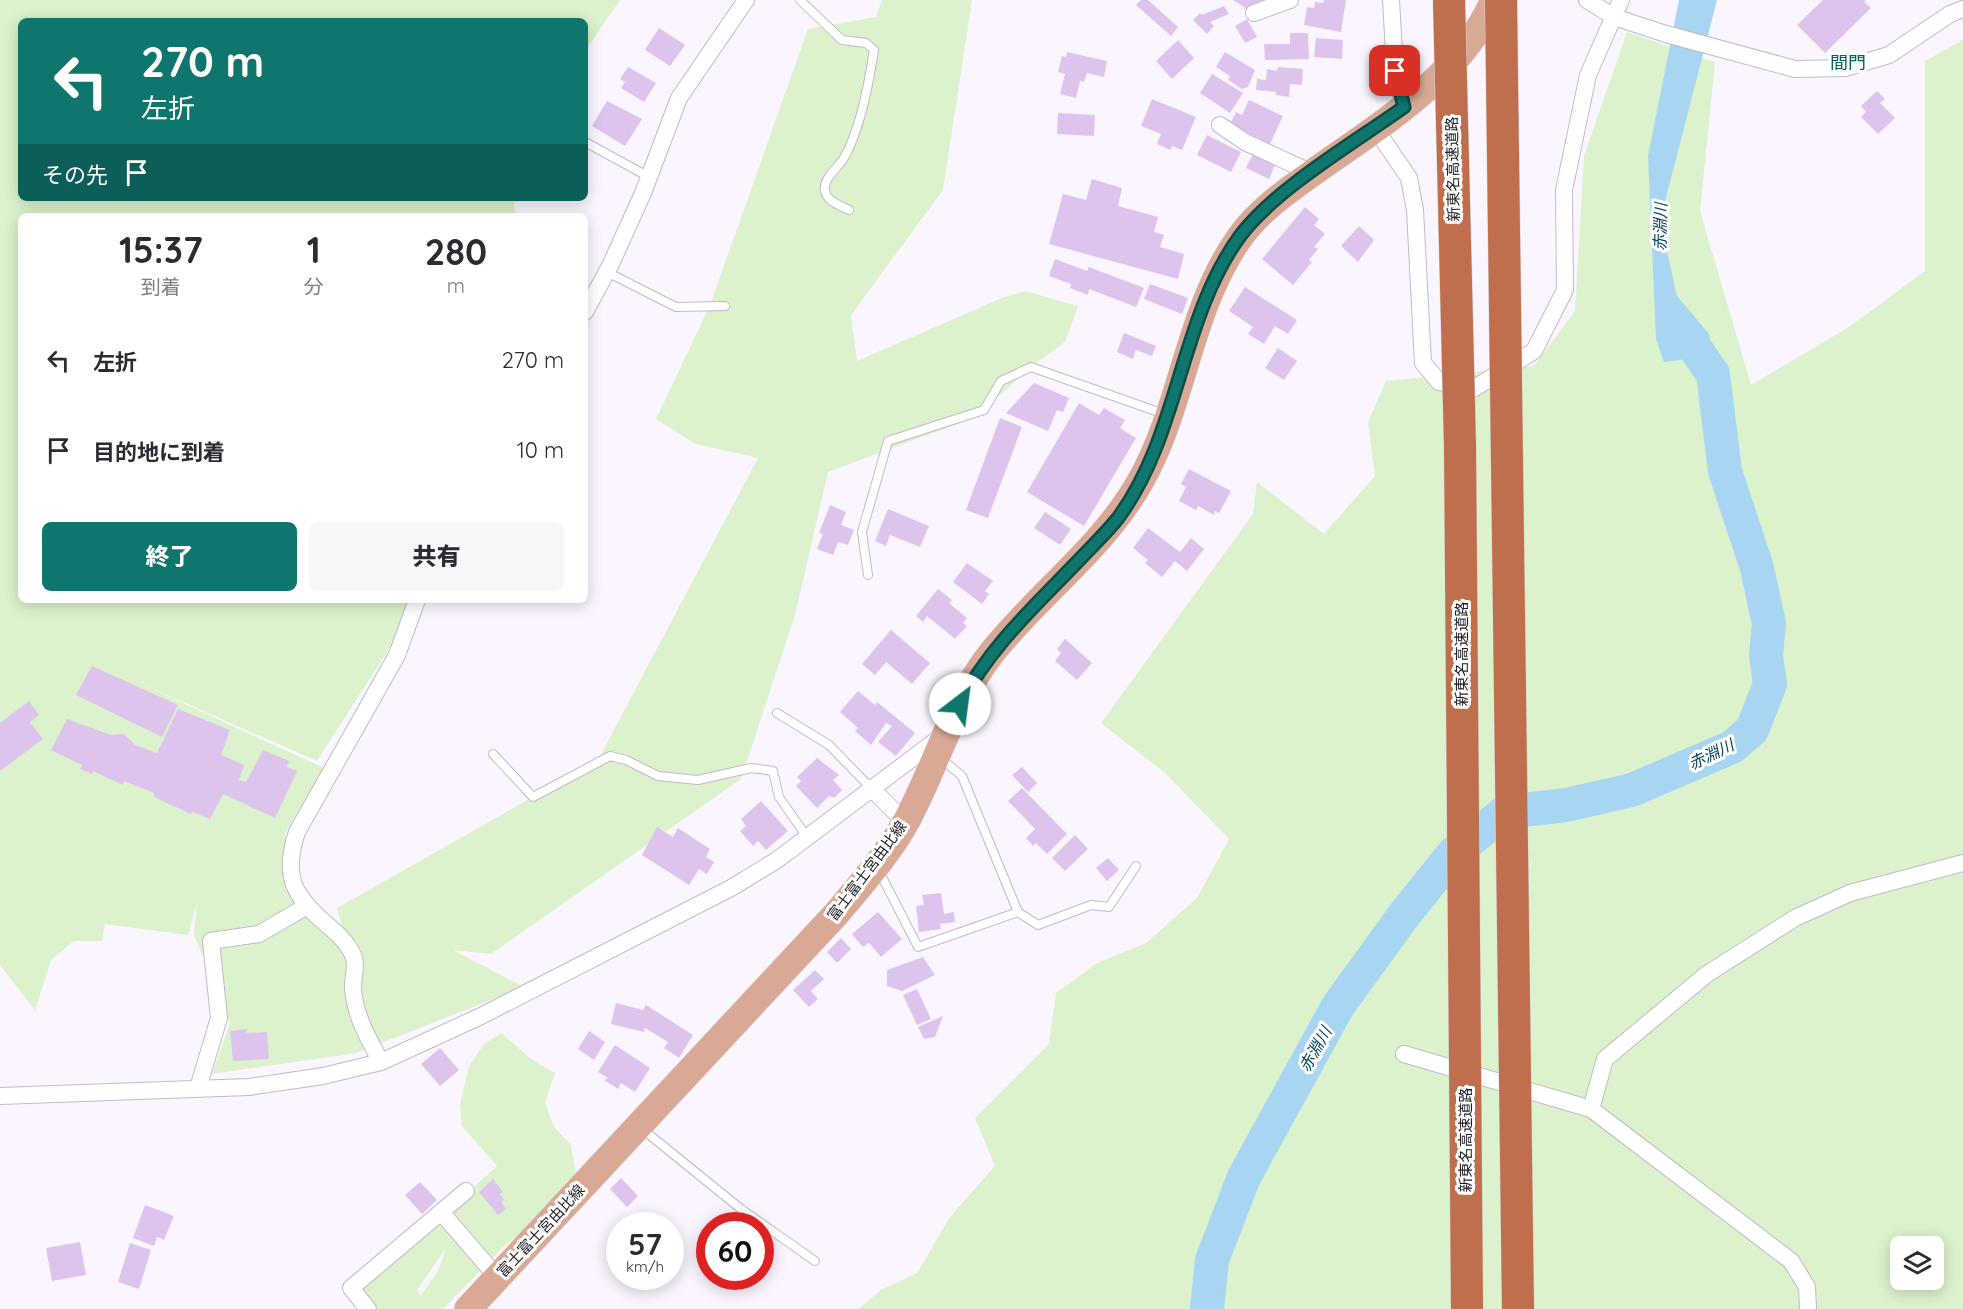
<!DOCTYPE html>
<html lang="ja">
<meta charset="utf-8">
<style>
:root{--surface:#fff;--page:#f7f7f7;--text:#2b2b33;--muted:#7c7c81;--accent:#0f766e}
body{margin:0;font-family:Quicksand,"Noto Sans JP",sans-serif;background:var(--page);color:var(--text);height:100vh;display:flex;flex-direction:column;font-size:22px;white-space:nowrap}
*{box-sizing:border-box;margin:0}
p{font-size:20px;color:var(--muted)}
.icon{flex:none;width:33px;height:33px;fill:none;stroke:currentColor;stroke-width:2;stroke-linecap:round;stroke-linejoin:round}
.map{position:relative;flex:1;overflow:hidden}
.panel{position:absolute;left:18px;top:213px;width:570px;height:390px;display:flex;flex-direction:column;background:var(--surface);border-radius:9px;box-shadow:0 3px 15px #0003}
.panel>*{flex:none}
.hud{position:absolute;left:18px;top:18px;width:570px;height:183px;border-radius:9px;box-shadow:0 3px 15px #0003;background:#0f766e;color:#fff;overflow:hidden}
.tools{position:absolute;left:1890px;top:1236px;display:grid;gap:12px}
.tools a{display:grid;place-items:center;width:54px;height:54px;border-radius:9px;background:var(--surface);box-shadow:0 3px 15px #0003;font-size:30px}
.speed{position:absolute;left:606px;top:1212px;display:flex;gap:12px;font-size:30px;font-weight:700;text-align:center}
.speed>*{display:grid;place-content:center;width:78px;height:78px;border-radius:50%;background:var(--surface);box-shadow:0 3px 15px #0003;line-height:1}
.speed small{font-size:15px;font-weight:400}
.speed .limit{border:9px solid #d22;background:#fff;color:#111}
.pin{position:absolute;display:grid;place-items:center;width:51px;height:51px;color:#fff;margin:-26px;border-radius:12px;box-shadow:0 3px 9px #0006}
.me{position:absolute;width:66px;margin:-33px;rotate:30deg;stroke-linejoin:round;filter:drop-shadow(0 0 4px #0008)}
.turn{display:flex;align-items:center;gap:21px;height:126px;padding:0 24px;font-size:27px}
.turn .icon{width:78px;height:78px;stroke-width:2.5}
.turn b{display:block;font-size:42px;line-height:51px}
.then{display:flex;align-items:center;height:57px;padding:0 24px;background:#0003;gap:12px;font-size:22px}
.eta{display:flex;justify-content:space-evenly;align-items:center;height:102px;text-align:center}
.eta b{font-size:36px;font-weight:800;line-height:42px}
.action{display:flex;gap:12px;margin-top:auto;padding:12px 24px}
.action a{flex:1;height:69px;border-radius:9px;background:var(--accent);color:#fff;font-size:24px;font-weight:800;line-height:69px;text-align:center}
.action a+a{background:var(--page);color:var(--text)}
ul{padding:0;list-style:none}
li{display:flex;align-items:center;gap:18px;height:90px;padding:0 24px}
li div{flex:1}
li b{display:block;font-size:22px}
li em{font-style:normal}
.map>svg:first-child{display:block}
</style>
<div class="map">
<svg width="1963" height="1309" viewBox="0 0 1963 1309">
<rect width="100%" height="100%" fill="#faf5fe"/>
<g fill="#dcf2cd" fill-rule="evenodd">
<path d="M0 0H620L585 51V21H21V198H514L515 216H21V600H418L414 610 317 761 133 680 324 768 285 833 291 879 348 947 337 908 598 760 758 458 696 444 656 419 710 305 808 29 876 17 882 0H972L943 190 851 315 857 361 1002 298 1025 291 1078 306 1065 342 1031 367 976 417 828 472 795 615 741 779 491 954 453 950 524 987 356 1053 212 1074 230 1023 194 935 197 903 188 935 105 924 102 941H74L51 960 35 1010 0 965Z"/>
<path d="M1627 32 1715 62 1700 211 1751 385 1849 327 1925 271V61L1963 40V1309H858L881 1290 917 1273 950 1217 995 1166 975 1118 1049 1044 1056 993 1097 963 1146 943 1197 898 1229 839 1165 773 1101 723 1253 514 1257 482 1324 534 1375 476 1368 422 1386 381 1534 366 1575 311 1584 156ZM1900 1246H1934V1280H1900Z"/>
<path d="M501 1033 531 1059 555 1073 545 1102 554 1127 571 1145 576 1174 557 1204 503 1247 443 1309H378L362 1289 497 1166 462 1126 460 1104 469 1066 484 1044ZM446 1248 438 1271 420 1296 417 1290Z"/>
</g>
<path fill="#a8d6f2" d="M1679 0H1717L1660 221 1677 296 1709 334 1718 377 1694 358 1664 362 1656 339 1648 156Z"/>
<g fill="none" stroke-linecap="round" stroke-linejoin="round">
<path stroke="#a8d6f2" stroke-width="34" d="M1207 1309 1212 1260 1244 1177 1338 1006 1404 915 1453 854 1505 812 1566 805 1632 790 1732 747 1752 730 1770 684 1766 655 1769 624 1757 568 1725 471 1713 374 1684 332"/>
</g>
<g fill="#dcc4ed">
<path d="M1141 0H1148L1178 27 1171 36 1136 5Z"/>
<path d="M1233 0H1273L1247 9Z"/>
<path d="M1324 0H1346L1341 32 1304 25 1307 7 1314 8 1315 2 1323 3Z"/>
<path d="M1823 0H1866L1864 2 1871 8 1825 53 1797 25Z"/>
<path d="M1224 6 1229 14 1210 22 1214 26 1207 34 1193 20 1200 13 1202 15Z"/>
<path d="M1247 19 1257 37 1245 43 1235 26Z"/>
<path d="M659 28 685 45 670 66 645 50Z"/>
<path d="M1290 33H1308L1309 59 1265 60 1264 44H1290Z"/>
<path d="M1316 38 1343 40 1342 59 1314 57Z"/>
<path d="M1178 40 1194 58 1172 79 1156 61Z"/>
<path d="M1067 52 1107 61 1104 77 1087 73 1084 82 1080 81 1076 98 1060 94 1065 74 1058 72 1062 56 1066 57Z"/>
<path d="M1225 52 1255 70 1248 87 1242 89 1228 80 1230 76 1216 67Z"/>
<path d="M628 67 656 83 644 102 621 88 625 82 620 79Z"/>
<path d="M1278 67 1303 69 1302 85 1290 84 1289 97 1276 95V92L1256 90 1257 79 1266 80 1267 69 1277 71Z"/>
<path d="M1212 74 1243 93 1230 113 1200 93Z"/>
<path d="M1877 91 1885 99 1880 103 1895 118 1878 134 1861 117 1866 112 1861 106Z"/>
<path d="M1152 99 1196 117 1182 150 1172 146 1170 150 1157 144 1161 134 1141 126Z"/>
<path d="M1249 100 1283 116 1270 144 1230 124 1236 112 1242 115Z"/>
<path d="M607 101 642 119 625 146 592 126Z"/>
<path d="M1058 113 1095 115 1094 136 1057 134Z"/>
<path d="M1207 135 1241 152 1231 172 1197 155Z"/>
<path d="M1253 154 1275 165 1269 179 1246 168Z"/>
<path d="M1092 179 1122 188 1118 206 1158 217 1154 232 1164 235 1160 247 1184 254 1178 279 1049 244 1063 194 1086 200Z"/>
<path d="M1305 207 1319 219 1314 225 1325 234 1314 247 1318 249 1309 260 1312 262 1293 285 1262 259Z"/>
<path d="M1359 226 1374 240 1358 262 1341 246Z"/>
<path d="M1055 259 1087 271 1089 267 1144 288 1136 307 1089 289 1088 295 1070 288 1071 284 1049 276Z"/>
<path d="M1150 284 1188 298 1182 314 1144 299Z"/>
<path d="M1245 287 1297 320 1288 334 1275 326 1264 344 1248 334 1253 327 1229 311Z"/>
<path d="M1124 333 1156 346 1152 356 1136 350 1133 359 1117 352Z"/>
<path d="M1278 348 1297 361 1284 380 1265 368Z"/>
<path d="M1034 383 1069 398 1063 412 1057 410 1048 431 1006 413Z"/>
<path d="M1079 403 1099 415 1104 408 1125 420 1120 428 1136 438 1084 526 1027 492Z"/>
<path d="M1000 418 1022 427 988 518 966 510Z"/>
<path d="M1189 469 1231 491 1219 513 1215 511 1214 515 1198 506 1196 510 1179 501 1186 487 1181 484Z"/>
<path d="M830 505 846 512 841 525 854 530 848 545 838 542 833 555 817 549 823 534 819 533Z"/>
<path d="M888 509 929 526 920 547 890 535 886 546 875 541Z"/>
<path d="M1045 512 1071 529 1060 545 1034 528Z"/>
<path d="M1148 528 1180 552 1191 538 1204 549 1187 571 1175 561 1162 577 1145 563 1148 560 1133 548Z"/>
<path d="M967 563 993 581 985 591 989 594 982 604 953 582Z"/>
<path d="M938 589 952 600 949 603 967 618 963 623 967 626 955 639 927 616 923 622 916 616Z"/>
<path d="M891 630 930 663 912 684 886 662 875 675 862 664Z"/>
<path d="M1065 639 1092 663 1077 680 1055 661 1061 653 1057 649Z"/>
<path d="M92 666 178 705 162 737 76 695Z"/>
<path d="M858 691 875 705 877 702 915 733 896 756 878 742 892 726 886 723 871 745 855 731 858 728 840 712Z"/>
<path d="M29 701 39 715 30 722 43 739 0 771V723Z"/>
<path d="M178 709 230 730 221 755 244 765 239 780 246 782 263 750 289 761 287 767 297 771 275 818 223 794 210 819 192 812 191 814 154 797V793L124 781 123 785 93 771 92 774 80 769 82 765 51 750 67 719 111 735 124 734 135 745 157 753Z"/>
<path d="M817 758 839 775 833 780 842 790 834 798 829 796 817 808 796 786 801 781 797 777Z"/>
<path d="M1022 767 1037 783 1028 792 1012 775Z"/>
<path d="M1022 788 1067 834 1047 854 1036 843 1033 846 1026 838 1035 829 1008 801Z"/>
<path d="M761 801 788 831 766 850 758 841 753 846 740 831 746 826 741 819Z"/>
<path d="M657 827 673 837 678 828 710 849 706 857 714 862 707 874 699 869 689 885 642 855Z"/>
<path d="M1075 835 1088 849 1065 871 1052 858Z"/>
<path d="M1108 858 1119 870 1107 881 1096 868Z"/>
<path d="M941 893 944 914 954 912 955 922 940 924 941 929 919 932 916 906 924 905 922 895Z"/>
<path d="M878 912 902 939 881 957 869 943 863 947 852 934Z"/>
<path d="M841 938 851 949 837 963 827 952Z"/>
<path d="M923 957 935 975 902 991 887 986V970Z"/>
<path d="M815 970 824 979 811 991 818 999 809 1007 793 990Z"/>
<path d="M917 989 931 1019 917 1025 903 995Z"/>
<path d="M616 1003 643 1010 646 1005 693 1035 679 1058 664 1048 668 1042 645 1028 644 1032 611 1024Z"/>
<path d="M943 1016 935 1037 924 1039 918 1027Z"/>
<path d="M247 1029V1033L267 1032 269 1059 233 1061 230 1031Z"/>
<path d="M589 1031 605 1042 594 1060 578 1049Z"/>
<path d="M615 1045 650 1068 635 1092 621 1083 618 1089 604 1080 608 1078 598 1072Z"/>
<path d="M440 1048 459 1070 440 1086 421 1064Z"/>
<path d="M621 1178 638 1196 627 1207 610 1189Z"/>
<path d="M493 1179 503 1192 500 1194 504 1200 501 1202 506 1209 498 1215 479 1192Z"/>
<path d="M420 1182 437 1200 422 1214 405 1195Z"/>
<path d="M145 1205 174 1216 164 1240 157 1237 154 1246 133 1238Z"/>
<path d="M80 1242 86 1275 52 1281 46 1248Z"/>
<path d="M130 1243 151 1250 139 1289 118 1282Z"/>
</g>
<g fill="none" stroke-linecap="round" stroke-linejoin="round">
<defs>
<g id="service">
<path d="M800 0 842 40 866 43 874 50C869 83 860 130 844 158 838 168 823 178 825 190 826 201 839 205 849 210"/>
<path d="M585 142 649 177"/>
<path d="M607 272 676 307 725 306"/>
<path d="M868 575 862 532 888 441 984 410 1001 381 1031 367 1164 414"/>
<path d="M777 713 829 745 871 788"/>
<path d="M493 754 533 797 610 756 626 760 658 776 698 780 751 768 773 771 779 797 807 837"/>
<path d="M939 757 962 776 1018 912 1038 925 1091 905 1109 907 1136 866"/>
<path d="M879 871 918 947 1018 912"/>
<path d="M641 1128 741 1209 815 1261"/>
</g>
<g id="minor">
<path d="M1391 0 1395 71 1404 107"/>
<path d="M1587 0 1614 17 1666 34 1795 69 1845 68 1889 55 1950 14 1963 9"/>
<path d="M1254 13 1290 0"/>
<path d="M1220 125 1245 142 1312 173"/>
<path d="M1375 128 1409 178 1415 210 1423 363 1439 382 1473 389 1534 351 1565 290 1564 190 1588 75 1621 0"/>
<path d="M585 312 610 266 643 193 679 98 746 0"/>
<path d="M871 788 905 822"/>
<path d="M1404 1054 1591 1109"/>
<path d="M381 1062C368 1038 356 1018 353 990 352 980 357 968 354 958 351 948 340 936 332 929 296 899 281 879 297 832L397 655 417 600"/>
<path d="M198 1088 219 1018 211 941 259 934 305 907"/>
<path d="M0 1096 249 1087 323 1076 381 1062 479 1017 731 888 777 860 942 736"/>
<path d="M441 1212 497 1277"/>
<path d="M368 1309 351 1288 466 1191"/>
<path d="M1808 1309 1807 1287 1791 1261 1591 1109 1605 1059 1707 974 1795 918 1850 893 1963 863"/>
</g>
<path id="primary" d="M468 1309 838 912C862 883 889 853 907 820 936 766 952 705 990 655 1037 595 1102 549 1140 482 1184 405 1188 310 1240 237 1260 209 1290 189 1318 169 1383 123 1461 76 1494 0"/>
</defs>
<use href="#service" stroke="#c2bac7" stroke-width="10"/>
<use href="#minor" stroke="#c2bac7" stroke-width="18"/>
<use href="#primary" stroke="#d6d6d7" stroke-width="28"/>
<use href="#service" stroke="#fff" stroke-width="8"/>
<use href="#minor" stroke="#fff" stroke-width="16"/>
<use href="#primary" stroke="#d9a995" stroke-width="27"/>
<defs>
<g id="motorway-bridge">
<path d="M1449 0 1460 446 1467 1309"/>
<path d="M1501 0 1518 1309"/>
</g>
</defs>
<use href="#motorway-bridge" stroke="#d6d6d7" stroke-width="33" stroke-linecap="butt"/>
<use href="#motorway-bridge" stroke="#c06f4e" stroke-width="32"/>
</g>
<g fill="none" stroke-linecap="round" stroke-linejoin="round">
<defs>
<path id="route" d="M960 704C989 647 1037 604 1081 558 1093 545 1107 532 1118 518 1180 434 1179 320 1240 236 1275 189 1355 142 1404 107L1395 71"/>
</defs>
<use href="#route" stroke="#0a4d48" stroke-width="15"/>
<use href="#route" stroke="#0f766e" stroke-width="10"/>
</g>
<g text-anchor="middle" stroke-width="6" stroke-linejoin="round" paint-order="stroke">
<g font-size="15" fill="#1e1b21" stroke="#fff">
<text transform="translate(1453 169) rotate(-91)" y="5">新東名高速道路</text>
<text transform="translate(1462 654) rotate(-90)" y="5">新東名高速道路</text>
<text transform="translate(867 871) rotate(-53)" y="5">富士富士宮由比線</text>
<text transform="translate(1466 1140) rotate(-90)" y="5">新東名高速道路</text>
<text transform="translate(541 1231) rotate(-47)" y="5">富士富士宮由比線</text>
</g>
<g font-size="16" font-style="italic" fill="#03415c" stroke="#fff">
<text transform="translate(1660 227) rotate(-89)" y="6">赤淵川</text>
<text transform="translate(1711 754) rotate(-26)" y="6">赤淵川</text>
<text transform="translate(1315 1049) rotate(-61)" y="6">赤淵川</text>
</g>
<g font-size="18" fill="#016358" stroke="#fff">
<text x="1848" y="69">間門</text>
</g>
</g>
</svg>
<div class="tools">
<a><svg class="icon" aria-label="layers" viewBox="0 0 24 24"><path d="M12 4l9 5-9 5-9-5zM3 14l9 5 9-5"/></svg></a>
</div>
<div class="speed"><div>57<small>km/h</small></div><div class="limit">60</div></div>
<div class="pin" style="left:1395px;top:71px;background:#d93025"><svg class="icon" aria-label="arrive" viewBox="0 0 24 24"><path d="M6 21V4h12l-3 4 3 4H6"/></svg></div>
<svg class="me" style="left:960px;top:704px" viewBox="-20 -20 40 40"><circle r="19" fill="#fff"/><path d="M0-13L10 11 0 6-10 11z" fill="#0f766e"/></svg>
<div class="hud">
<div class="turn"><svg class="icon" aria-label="left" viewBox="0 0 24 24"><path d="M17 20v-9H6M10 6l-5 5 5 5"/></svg><div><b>270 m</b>左折</div></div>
<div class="then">その先<svg class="icon" aria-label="arrive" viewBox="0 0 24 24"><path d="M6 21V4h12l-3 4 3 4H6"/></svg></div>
</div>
<section class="panel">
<div class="eta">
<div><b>15:37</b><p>到着</p></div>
<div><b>1</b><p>分</p></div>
<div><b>280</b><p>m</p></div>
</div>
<ul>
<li><svg class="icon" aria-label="left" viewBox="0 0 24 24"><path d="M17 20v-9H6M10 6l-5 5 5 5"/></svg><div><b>左折</b></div><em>270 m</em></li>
<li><svg class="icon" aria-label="arrive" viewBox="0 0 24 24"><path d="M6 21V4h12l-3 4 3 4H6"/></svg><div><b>目的地に到着</b></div><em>10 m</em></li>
</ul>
<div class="action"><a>終了</a><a>共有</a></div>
</section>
</div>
